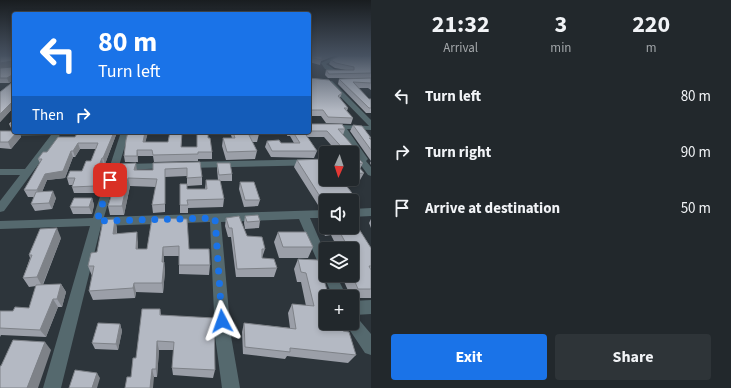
<!DOCTYPE html>
<style>
:root{--surface:#22282c;--page:#2e3438;--text:#f1f3f6;--muted:#a2a6a9;--line:#3f4448;--accent:#1a73e8}
body{margin:0;font-family:"Source Sans 3",sans-serif;background:var(--page);color:var(--text);height:100vh;display:flex;flex-direction:column;font-size:15px;white-space:nowrap}
*{box-sizing:border-box;margin:0}
p{font-size:13px;color:var(--muted)}
.icon{flex:none;width:22px;height:22px;fill:none;stroke:currentColor;stroke-width:2;stroke-linecap:round;stroke-linejoin:round}
.map{position:relative;flex:1;overflow:hidden}
.drawer{display:flex;flex-direction:column;background:var(--surface);width:360px}
.drawer>*{flex:none}
.hud{position:absolute;left:12px;top:12px;width:299px;height:122px;border-radius:4px;box-shadow:0 2px 6px #0003,0 0 0 1px var(--line);background:#1a73e8;color:#fff;overflow:hidden}
.needle{width:26px;rotate:183deg}
.buttons{position:absolute;left:319px;top:146px;display:grid;gap:8px}
.buttons a{display:grid;place-items:center;width:40px;height:40px;border-radius:4px;background:var(--surface);box-shadow:0 2px 6px #0003,0 0 0 1px var(--line);font-size:20px}
.pin{position:absolute;display:grid;place-items:center;width:34px;height:34px;color:#fff;margin:-17px;border-radius:8px;box-shadow:0 2px 6px #0006}
.me{position:absolute;width:44px;margin:-22px;rotate:356deg;stroke-linejoin:round;filter:drop-shadow(0 0 3px #0008)}
.turn{display:flex;align-items:center;gap:14px;height:84px;padding:0 20px;font-size:18px}
.turn .icon{width:52px;height:52px;stroke-width:2.5}
.turn b{display:block;font-size:28px;line-height:34px}
.then{display:flex;align-items:center;height:38px;padding:0 20px;background:#0003;gap:8px;font-size:15px}
.eta{display:flex;justify-content:space-evenly;align-items:center;height:68px;text-align:center}
.eta b{font-size:24px;font-weight:700;line-height:28px}
.action{display:flex;gap:8px;margin-top:auto;padding:8px 20px}
.action a{flex:1;height:46px;border-radius:4px;background:var(--accent);color:#fff;font-size:16px;font-weight:700;line-height:46px;text-align:center}
.action a+a{background:var(--page);color:var(--text)}
ul{padding:0;list-style:none}
li{display:flex;align-items:center;gap:12px;height:56px;padding:0 20px}
li div{flex:1}
li b{display:block;font-size:15px}
li em{font-style:normal}
main{display:flex;flex:1;min-height:0}
.map>svg:first-child{display:block}
</style>
<main>
<div class="map">
<svg width="371" height="388" viewBox="0 0 371 388">
<rect width="100%" height="100%" fill="#2d353b"/>
<g fill="none" stroke-linecap="round" stroke-linejoin="round">
<g fill="#55696e" fill-rule="evenodd">
<path d="M337 56H344L326 64 337 71V73L325 69 321 63Z"/>
<path d="M309 78 332 81 371 120V130L347 129 368 159 366 161 371 167V176L368 175 357 160 359 158 340 129 309 128V124L369 126 328 84 309 82Z"/>
<path d="M0 132H62L4 211 0 212V201L20 175H0V169H25L51 135 0 136Z"/>
<path d="M121 132H129L104 217 326 210V218H310L326 255V275H336L347 297H333L299 219 221 222 231 336 240 388H222L215 336 210 222 101 226 61 388H43L90 226 0 229V221L93 218Z"/>
<path d="M326 159V165L186 168 182 165 186 162Z"/>
<path d="M166 163 170 166 169 168 124 170 120 167 124 164Z"/>
<path d="M371 208V216L352 217V209Z"/>
<path d="M371 300V314L355 315 371 334V355L365 353 345 323H352V301Z"/>
</g>
</g>
<g fill="#9b9fa8">
<path d="M0 56H14V80L9 83H0V68L13 67V66L0 68Z"/>
<path d="M309 56H333L321 61 320 65 309 62Z"/>
<path d="M360 56H371V78H328L325 75 326 70H346L335 68 329 64 331 60Z"/>
<path d="M309 70V78L342 93 340 98 348 108 347 111 353 118 351 124 326 123 321 116H309Z"/>
<path d="M371 78V90L368 88H358L369 99H371V113H366L338 84 339 79Z"/>
<path d="M14 81V108H13L0 122V92Z"/>
<path d="M14 119V130H12L9 124Z"/>
<path d="M309 124 345 129 343 135 359 153 357 157 363 163 360 169 364 173 360 180 343 181 355 197 352 202V201H326V205H318L294 167 297 160 326 179H352V153H338L324 137H307L317 151 314 158 271 157 265 147 267 141 281 143H294L290 136H287L288 132H309Z"/>
<path d="M353 125 371 138 370 139 371 140V165L370 163 371 161 350 131Z"/>
<path d="M0 131 19 132 21 137 11 149 0 148Z"/>
<path d="M78 132H119L118 135H116L105 164H103L100 172 101 177 97 193H74L72 187V185H69L67 178 82 171 91 161 96 149H80L75 157H73L65 178 47 180 42 192 56 198 52 209 35 211 31 204 34 197H28L24 190 40 163 38 159 47 152 75 137Z"/>
<path d="M148 132 145 142H168L170 132H190V135H182L181 147H197V135H193V132H208V138L212 152V159H198V161L154 162 153 156H138V162H125L124 156Z"/>
<path d="M230 132H257L259 134 257 142H252L257 151 255 159 226 160 222 146 223 138H232Z"/>
<path d="M200 162 202 177V185L187 186V176L165 177V212L153 213 152 205 156 187 130 186 124 215H110L108 206 121 164 137 170H153Z"/>
<path d="M217 163 232 174V181H220L224 199 223 207 188 208V213H180V205L187 189H205L206 180H218L217 170Z"/>
<path d="M240 182 260 200 258 206 244 207 239 189Z"/>
<path d="M92 198 94 205 92 214H73L70 207Z"/>
<path d="M245 216 260 221 259 228 245 229 244 223Z"/>
<path d="M152 218 189 249 210 265 209 275 179 274V256H164V262L165 271 163 293 136 292 135 298 93 300 89 291 92 276 88 266 97 252 115 219 117 229V234L138 242V249H147Z"/>
<path d="M226 218 247 236 265 249 262 258 277 268 274 277H236L231 237H228L225 226Z"/>
<path d="M371 219V228L369 223Z"/>
<path d="M326 221V227H352L371 248V298H352V297H351L341 275H339H352V249H338L331 235 325 236 322 230Z"/>
<path d="M278 232 313 247 308 258H279L274 242Z"/>
<path d="M61 238 43 285 61 284 66 292 62 307H58L46 337 1 335 0 337V311H13L29 308 36 286 29 287 23 278 30 258 29 255Z"/>
<path d="M298 259 326 297 356 355 348 363 287 356 285 359 243 354 242 332 244 323 290 328 288 313 292 304 306 306 301 282H297L294 269Z"/>
<path d="M160 309 161 315 215 370 213 378 173 375 172 368 174 350H159L157 377H154L136 358Z"/>
<path d="M120 324 122 331 118 350 95 349 92 343Z"/>
</g>
<g fill="#7e8288">
<path d="M324 56H333L321 61 322 57Z"/>
<path d="M12 61 14 66 0 68V63Z"/>
<path d="M12 75 14 80 9 83 7 78Z"/>
<path d="M11 103 13 108 0 122V114Z"/>
<path d="M17 132H19L21 137 11 149 8 142Z"/>
<path d="M114 132H116V135L105 164 103 158Z"/>
<path d="M145 132H148L144 148 143 142Z"/>
<path d="M78 143 80 149 75 157 73 151Z"/>
<path d="M137 150 138 156V162L137 156Z"/>
<path d="M71 151 73 157 65 178 47 180 40 197 37 190 45 174Z"/>
<path d="M102 158 103 164 100 172 101 177 97 193 95 186 97 170Z"/>
<path d="M136 163 137 171 134 170Z"/>
<path d="M128 178 130 186 124 215 122 206Z"/>
<path d="M53 191 56 198 52 209 49 203Z"/>
<path d="M92 198 94 205 92 214 89 207Z"/>
<path d="M115 219 117 229 115 244 113 234Z"/>
<path d="M57 228 61 238 42 286 37 277Z"/>
<path d="M137 232 138 242V259L136 249Z"/>
<path d="M163 247 164 256 163 271 162 262Z"/>
<path d="M164 262 165 271 163 293 162 283Z"/>
<path d="M134 283 136 292 135 298 133 288Z"/>
<path d="M61 284 66 292 62 307 57 299Z"/>
<path d="M53 299 58 307 46 337 40 330Z"/>
<path d="M120 324 122 331 118 350 116 344Z"/>
<path d="M157 341 159 350 157 377 156 369Z"/>
<path d="M45 342 51 350 38 388H27Z"/>
<path d="M152 369 154 377 153 388H150Z"/>
<path d="M97 373 100 378 97 388H92Z"/>
</g>
<g fill="#b4b9c3" stroke="#7e8288">
<path d="M0 56H14V78L12 75 7 78H0V68L13 67 12 61 0 63Z"/>
<path d="M309 56H324L322 57V60L309 57Z"/>
<path d="M339 56H360L362 57 363 56H371V73L329 74 326 70H354V67L336 63 331 60Z"/>
<path d="M309 70 311 72 309 78 329 80 342 93 338 96 348 108H344L353 118 328 117 323 110H309Z"/>
<path d="M371 78V83L353 82 369 99H371V108H369L339 79Z"/>
<path d="M14 81V103H11L0 114V92Z"/>
<path d="M14 119V124H9Z"/>
<path d="M309 124H342L345 129H338L359 153H347L327 131H309Z"/>
<path d="M353 125 362 126 371 138H369L371 140V150Z"/>
<path d="M0 131H14V132H17L8 142H0Z"/>
<path d="M78 132H114L103 158H102L97 170H100L95 186 72 187 75 178H67L70 171H82L86 161H91L98 143H78L73 151H71L63 171 45 174 37 190H24L42 159H38L43 152H47L58 137H75Z"/>
<path d="M128 132H145L143 142H168L170 132H182L181 147H197V132H208V138H210L212 152H198V154L153 155 152 150H137V156H124L126 140Z"/>
<path d="M233 132H257L259 134 249 135 257 151 227 152 223 138H235Z"/>
<path d="M293 132H304L317 151H272L267 141 279 140 281 143H300Z"/>
<path d="M352 156H356L363 163 356 164 364 173 352 174Z"/>
<path d="M326 159V179H341L355 197 321 198 297 160Z"/>
<path d="M200 162 202 177 187 178V168L165 169V204L152 205 157 179 128 178 122 206H108L121 164 136 163 134 170H153V163Z"/>
<path d="M217 163H230L232 174 219 175Z"/>
<path d="M206 180H220L224 199 187 200 188 205H180V184H187V189H207Z"/>
<path d="M240 182H254L260 200H245Z"/>
<path d="M53 191 49 203 31 204 36 192Z"/>
<path d="M74 198H92L89 207H70Z"/>
<path d="M258 215 260 221 247 222 245 216Z"/>
<path d="M239 216 247 236 262 237 265 249H262V258L274 259 277 268 237 269 232 228H229L226 218Z"/>
<path d="M152 218 187 219 189 249H209L210 265H179V246L163 247 162 262H164L162 283H134L133 288 89 291 94 266H88L91 253 97 252 103 220 115 219 113 234 137 232 136 249H147Z"/>
<path d="M352 218 371 248V266H369L371 270V289H358L352 275V249H349L337 227H352Z"/>
<path d="M57 228 37 277 23 278 32 255H29L40 229Z"/>
<path d="M278 232H306L313 247H283Z"/>
<path d="M298 259 318 260 329 297H326V323H341L343 331 349 332 356 355 290 348V352L245 347 244 323 296 329 292 304 314 306 306 273 301 272Z"/>
<path d="M61 284 57 299H53L40 330 0 328V311H13L15 307 29 308 36 285Z"/>
<path d="M142 309H160V315L214 318 215 370 172 368 174 342 157 341 156 369H152L150 388H125L127 377H131L133 358H136Z"/>
<path d="M98 323 120 324 116 344 92 343Z"/>
<path d="M13 340 45 342 27 388H0V366H1Z"/>
<path d="M75 370 97 373 92 388H69Z"/>
</g>
<linearGradient id="sky" x2="0" y2="1"><stop stop-color="#191d20"/><stop offset="0.5" stop-color="#465160"/><stop offset="1" stop-color="#465160" stop-opacity="0"/></linearGradient>
<rect width="371" height="111" fill="url(#sky)"/>
<g fill="none" stroke-linecap="round" stroke-linejoin="round">
<path stroke="#1a73e8" stroke-width="7" stroke-dasharray="0 12.6" d="M110 180 97 221 215 218 222 321"/>
</g>
</svg>
<div class="buttons">
<a><svg class="needle" viewBox="-14 -14 28 28"><path d="M0-13l5 13h-10z" fill="#e53935"/><path d="M0 13l5-13h-10z" fill="#a2a6a9"/></svg></a>
<a><svg class="icon" aria-label="sound" viewBox="0 0 24 24"><path d="M4 9h4l5-4v14l-5-4H4zM17 9q2 3 0 6"/></svg></a>
<a><svg class="icon" aria-label="layers" viewBox="0 0 24 24"><path d="M12 4l9 5-9 5-9-5zM3 14l9 5 9-5"/></svg></a>
<a>+</a>
</div>
<div class="pin" style="left:110px;top:180px;background:#d93025"><svg class="icon" aria-label="arrive" viewBox="0 0 24 24"><path d="M6 21V4h12l-3 4 3 4H6"/></svg></div>
<svg class="me" style="left:222px;top:321px" viewBox="-20 -20 40 40"><path d="M0-17L14 15 0 8-14 15z" fill="#1a73e8" stroke="#fff" stroke-width="4"/></svg>
<div class="hud">
<div class="turn"><svg class="icon" aria-label="left" viewBox="0 0 24 24"><path d="M17 20v-9H6M10 6l-5 5 5 5"/></svg><div><b>80 m</b>Turn left</div></div>
<div class="then">Then<svg class="icon" aria-label="right" viewBox="0 0 24 24"><path d="M7 20v-9h11M14 6l5 5-5 5"/></svg></div>
</div>
</div>
<section class="drawer">
<div class="eta">
<div><b>21:32</b><p>Arrival</p></div>
<div><b>3</b><p>min</p></div>
<div><b>220</b><p>m</p></div>
</div>
<ul>
<li><svg class="icon" aria-label="left" viewBox="0 0 24 24"><path d="M17 20v-9H6M10 6l-5 5 5 5"/></svg><div><b>Turn left</b></div><em>80 m</em></li>
<li><svg class="icon" aria-label="right" viewBox="0 0 24 24"><path d="M7 20v-9h11M14 6l5 5-5 5"/></svg><div><b>Turn right</b></div><em>90 m</em></li>
<li><svg class="icon" aria-label="arrive" viewBox="0 0 24 24"><path d="M6 21V4h12l-3 4 3 4H6"/></svg><div><b>Arrive at destination</b></div><em>50 m</em></li>
</ul>
<div class="action"><a>Exit</a><a>Share</a></div>
</section>
</main>
